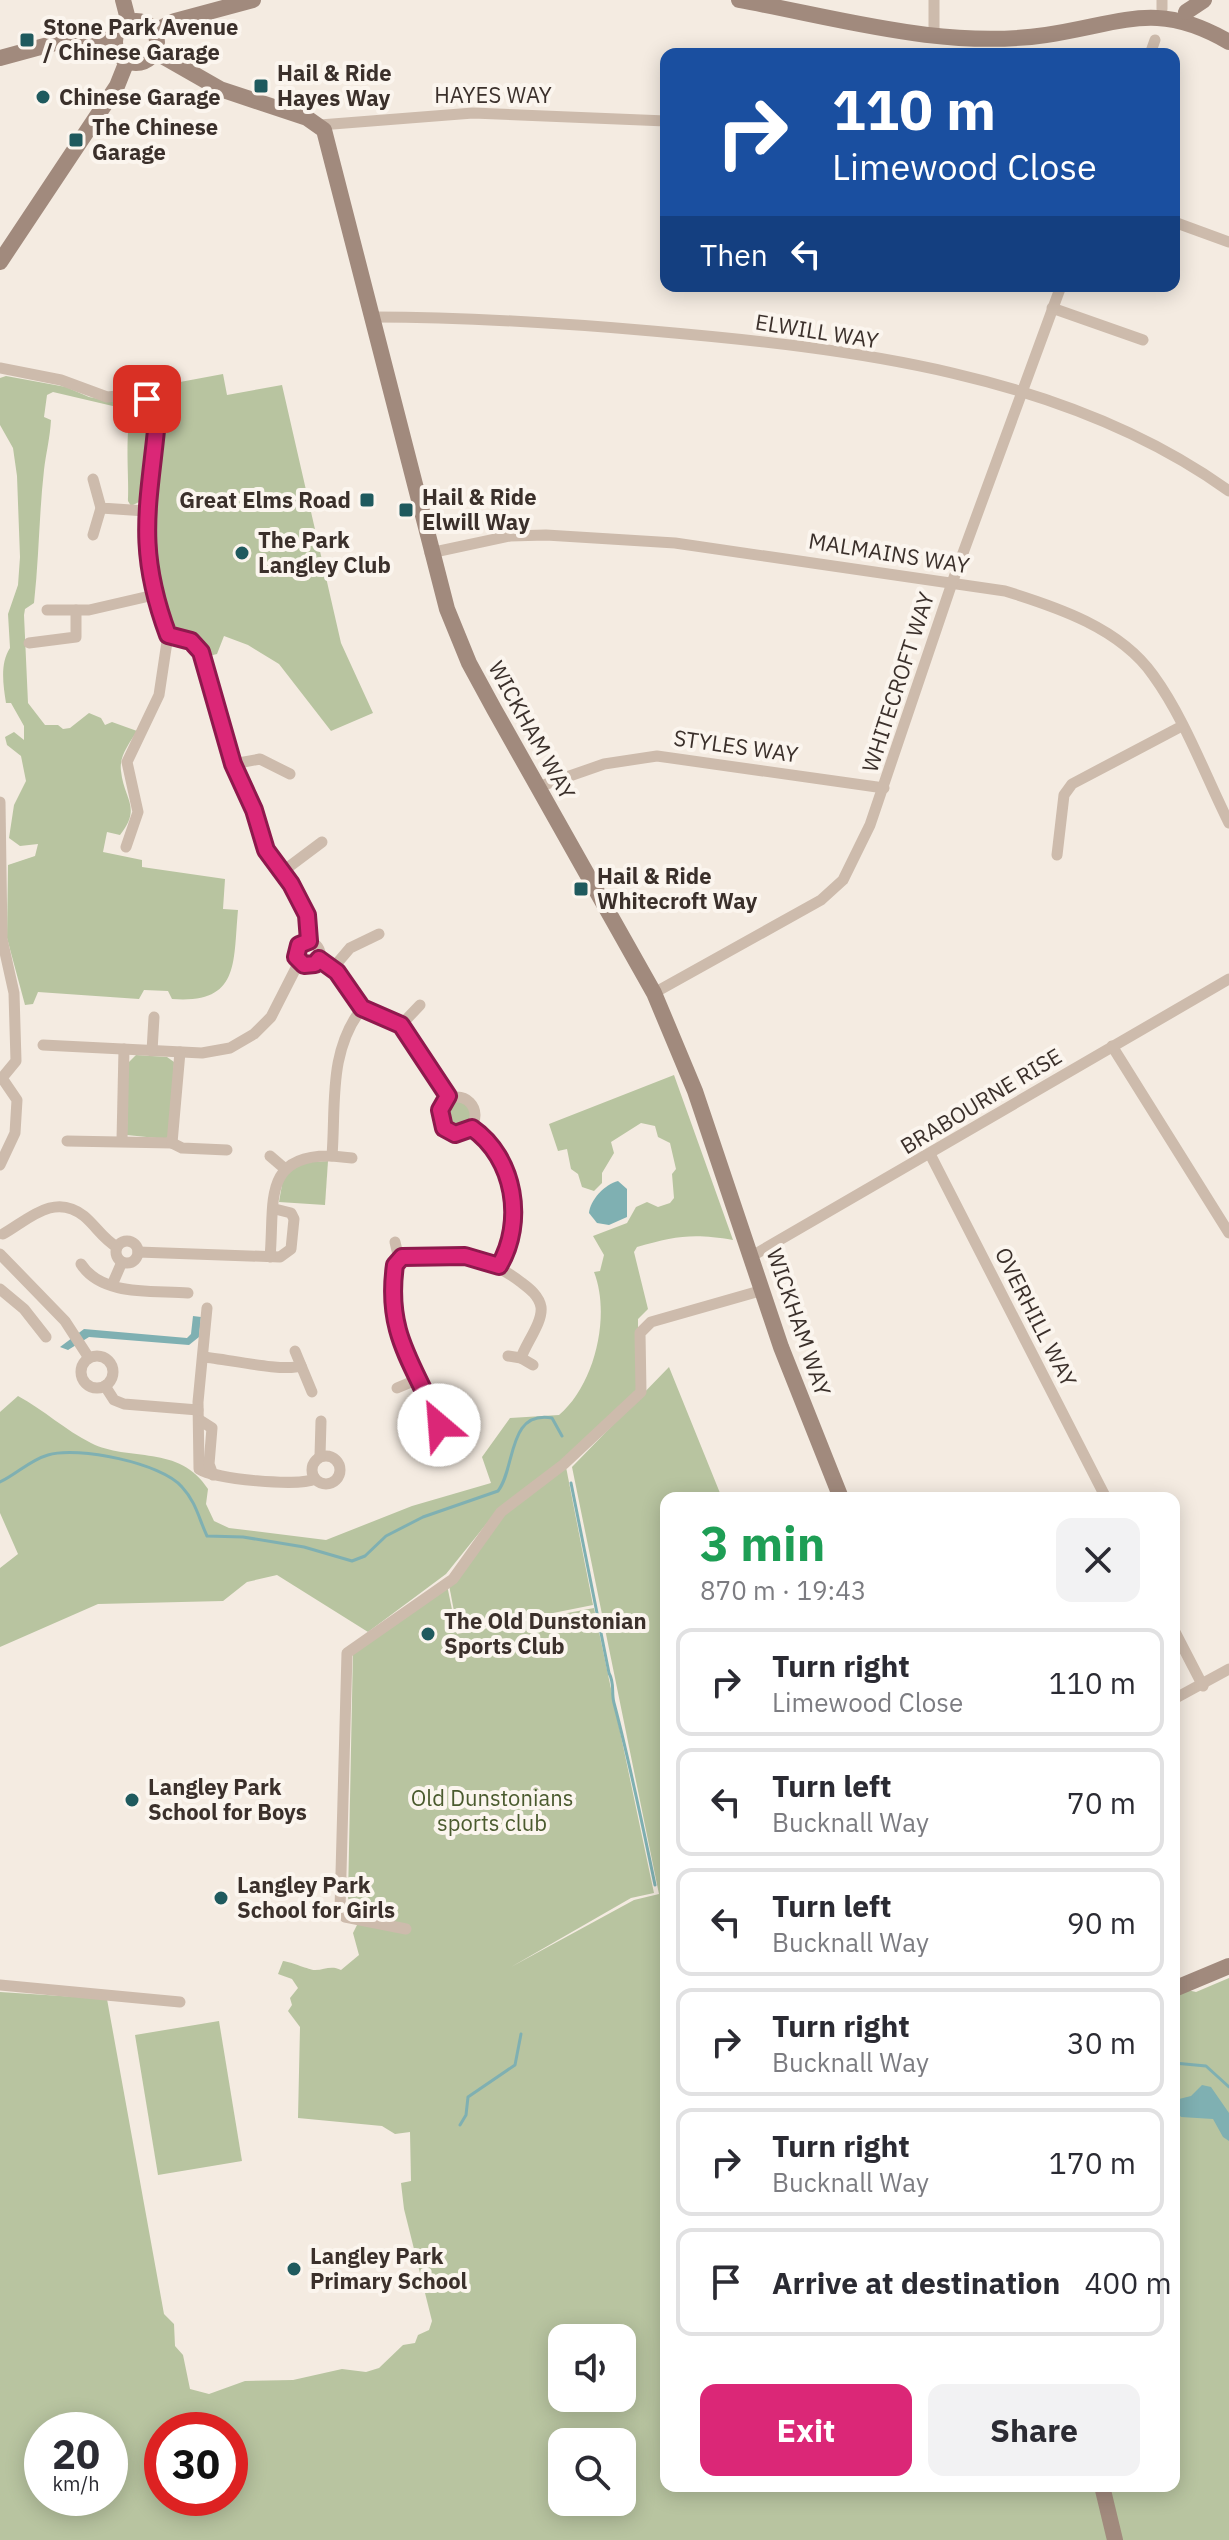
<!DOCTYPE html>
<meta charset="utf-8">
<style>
:root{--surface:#fff;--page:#f2f2f3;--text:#2b2b33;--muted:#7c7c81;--line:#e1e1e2;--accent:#db2777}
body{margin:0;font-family:"IBM Plex Sans",sans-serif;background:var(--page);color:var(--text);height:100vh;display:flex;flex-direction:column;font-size:30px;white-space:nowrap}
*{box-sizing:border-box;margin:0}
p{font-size:26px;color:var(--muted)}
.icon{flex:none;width:44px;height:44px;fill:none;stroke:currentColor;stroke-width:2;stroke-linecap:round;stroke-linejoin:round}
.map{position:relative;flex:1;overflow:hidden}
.sheet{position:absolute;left:660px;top:1492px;width:520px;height:1000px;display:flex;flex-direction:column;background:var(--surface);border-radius:16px;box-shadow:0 4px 20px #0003}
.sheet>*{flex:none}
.guide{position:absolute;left:660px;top:48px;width:520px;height:244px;border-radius:16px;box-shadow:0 4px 20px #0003;background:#1a4fa0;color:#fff;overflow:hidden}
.controls{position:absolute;left:548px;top:2324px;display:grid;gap:16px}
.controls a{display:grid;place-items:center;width:88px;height:88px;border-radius:16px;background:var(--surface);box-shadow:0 4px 20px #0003;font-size:40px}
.speed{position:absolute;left:24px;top:2412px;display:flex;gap:16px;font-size:40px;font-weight:700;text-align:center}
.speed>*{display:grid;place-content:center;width:104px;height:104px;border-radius:50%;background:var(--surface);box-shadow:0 4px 20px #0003;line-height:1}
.speed small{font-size:20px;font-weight:400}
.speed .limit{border:12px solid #d22;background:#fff;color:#111}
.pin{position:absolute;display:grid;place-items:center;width:68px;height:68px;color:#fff;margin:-34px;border-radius:16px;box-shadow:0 4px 12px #0006}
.me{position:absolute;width:88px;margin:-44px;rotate:333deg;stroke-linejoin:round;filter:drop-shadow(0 0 6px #0008)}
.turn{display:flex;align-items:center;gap:28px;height:168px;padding:0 40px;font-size:36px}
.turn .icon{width:104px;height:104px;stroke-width:2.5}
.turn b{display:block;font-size:56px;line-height:68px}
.then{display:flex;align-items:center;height:76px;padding:0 40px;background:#0003;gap:16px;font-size:30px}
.round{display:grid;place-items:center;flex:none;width:84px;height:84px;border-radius:16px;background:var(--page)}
.headline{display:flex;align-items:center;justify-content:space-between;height:136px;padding:0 40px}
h1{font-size:48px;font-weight:700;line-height:60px;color:#1e9e55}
.action{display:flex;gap:16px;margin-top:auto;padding:16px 40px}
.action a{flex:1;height:92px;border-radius:16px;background:var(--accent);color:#fff;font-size:32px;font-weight:700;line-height:92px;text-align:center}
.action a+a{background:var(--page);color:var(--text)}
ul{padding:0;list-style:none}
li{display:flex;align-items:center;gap:24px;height:108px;margin:0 16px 12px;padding:0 24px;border:4px solid var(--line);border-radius:16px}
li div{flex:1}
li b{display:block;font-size:30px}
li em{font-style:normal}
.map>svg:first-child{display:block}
</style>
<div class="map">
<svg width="1229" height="2540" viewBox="0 0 1229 2540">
<rect width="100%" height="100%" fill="#f4ebe1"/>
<g fill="#b8c4a0" fill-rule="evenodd">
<path d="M223 374 227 395 282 385 341 643 373 713 331 731 279 664 248 645 224 636 217 654 209 656 199 640 169 623 159 597 150 532 162 406 167 399 176 400 180 382Z"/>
<path d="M6 376 66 387 89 397 121 403 117 407 53 392 47 395 44 417 51 420C50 438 46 453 44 470 39 514 39 559 34 603L25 609 24 615 28 703 45 725H58L63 729 70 728 89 713 101 718 105 725 112 722 137 731C129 744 119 756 121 771 124 800 142 807 120 835L107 832 103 852 142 860V867L225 879 223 909 238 910C233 964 240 1004 172 999L168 991 144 990 139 999 38 992 33 1004 25 1005 7 938 8 865 35 856 38 844 20 846 9 838 14 805 26 781 21 756 7 745 5 737 14 732 24 740V726L11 703H6C3 684 0 663 10 648L8 614 18 585 20 557 17 476 13 448 0 425V378Z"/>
<path d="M137 403 152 407 141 501 131 506 128 501C130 481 122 411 137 403Z"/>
<path d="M136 1055 167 1057 174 1062 171 1132 166 1139 127 1135 128 1063Z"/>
<path d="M674 1075 733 1240C693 1233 675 1236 637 1247L634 1252 648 1309 638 1319V1391L560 1462 500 1507 446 1574 368 1632 277 1575 247 1582 223 1601 98 1604 0 1647V1568L18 1554 0 1513V1412L18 1396C44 1410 65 1430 91 1443 128 1462 180 1444 208 1489L206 1504 214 1521 229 1528 326 1540 412 1506 491 1483 482 1457 510 1418 559 1415C595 1385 611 1315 594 1272L600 1271 604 1255 593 1236 627 1223 636 1207 647 1202 658 1207 670 1203 674 1198 672 1174 676 1169 670 1143 658 1137 655 1126 641 1123 611 1142 614 1153 602 1173V1183L594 1191 582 1187 578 1174 571 1169 567 1149 558 1151 549 1124Z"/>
<circle cx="457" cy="1115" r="15"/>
<path d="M328 1161 325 1205 279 1202 283 1179 297 1163Z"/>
<path d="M669 1367 722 1498H666V2486H1174V1998L1187 1990 1196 1992 1229 1978V2540H0V1992L107 1999 164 2314 174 2324 175 2346 183 2355 190 2389 209 2394 245 2381 293 2380 342 2369 366 2372 379 2368 403 2345 415 2343 418 2335 429 2330 432 2321 404 2209 401 2183 411 2181 410 2132 395 2134 382 2126 298 2118 300 2027 288 2011 292 2005 290 1998 298 1988 292 1979 278 1974 283 1961C292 1962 309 1970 315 1970 325 1970 331 1965 341 1970L359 1955 353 1933 361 1917 353 1912 348 1898 353 1650 447 1585 457 1634 594 1608 654 1893 631 1898 511 1967 634 1900 659 1894 572 1467ZM562 2338H622V2398H562ZM42 2430H110V2498H42ZM162 2430H230V2498H162ZM562 2442H622V2502H562Z"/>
<path d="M566 1467 593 1605 458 1632 449 1585 504 1513Z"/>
<path d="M219 2021 242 2161 158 2175 135 2035Z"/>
</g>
<g fill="#7fb0b2">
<path d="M618 1181 627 1189V1217L609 1225 597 1223 589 1213C590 1200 605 1184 618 1181Z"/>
<path d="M193 1316 201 1317 199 1337 189 1345 89 1337 68 1350 60 1347 84 1329 187 1338 191 1334Z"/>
<path d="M1202 2085 1211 2087 1229 2113V2141L1223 2137 1213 2119 1181 2117 1176 2111 1179 2099 1191 2096Z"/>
</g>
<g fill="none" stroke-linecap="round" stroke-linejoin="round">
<g stroke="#7fb0b2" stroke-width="3">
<path d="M0 1482C17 1474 30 1460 48 1455 78 1446 162 1463 182 1487 196 1502 199 1519 207 1536L243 1537 304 1547 352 1561 365 1556 386 1536 423 1517 498 1491C516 1468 507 1410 552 1418L562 1436"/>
<path d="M571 1483 609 1673C615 1684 611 1692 614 1703 630 1763 642 1823 655 1885"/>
<path d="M1174 2063 1206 2066 1229 2087"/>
<path d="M460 2125 466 2115 468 2097 515 2065 521 2034"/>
</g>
<g stroke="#cdbbac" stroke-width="11">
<path d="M1162 9V0"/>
<path d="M934 36V0"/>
<path d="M1150 54 1155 40"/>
<path d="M320 125 473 113 666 121"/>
<path d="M1174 222 1229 242"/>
<path d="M1052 308 1143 340"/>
<path d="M374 317C467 317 559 323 652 331 848 348 1065 373 1229 491"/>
<path d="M0 368 61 380 107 397 128 395 156 404 145 540 154 595 168 635"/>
<path d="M93 479 101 508 146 511"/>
<path d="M93 535 101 508"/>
<path d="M430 553 510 536 546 535 675 543 1005 591C1057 607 1120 628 1153 675 1185 719 1205 775 1229 823"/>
<path d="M47 610H89L154 595"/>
<path d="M168 635 195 644 205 660 236 772 254 810 266 850 291 884 307 915 309 941"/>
<path d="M29 643 76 637V610"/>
<path d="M233 764 260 759 290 774"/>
<path d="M538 787 604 764 657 756 884 788"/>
<path d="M0 802 2 939 14 993 16 1061 2 1078 17 1100 15 1133 0 1165"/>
<path d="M126 847 138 812 127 762 159 695 168 635"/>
<path d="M1057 855 1064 795 1072 784 1182 726"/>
<path d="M282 872 322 842"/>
<circle cx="308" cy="954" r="12"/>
<path d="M319 959 337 972 362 1008 401 1025 448 1096"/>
<path d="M333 968 350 948 379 934"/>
<path d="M654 993 821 900 843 880 870 825 952 583 1061 286"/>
<path d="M401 1025 420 1005"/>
<path d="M43 1045 202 1053 230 1048 254 1034 271 1017 299 962"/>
<path d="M1112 1046 1229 1233"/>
<path d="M152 1051 154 1017"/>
<circle cx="457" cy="1115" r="18"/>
<path d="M472 1128C515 1157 525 1222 499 1266"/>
<path d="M122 1140 124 1049"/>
<path d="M67 1141 172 1143 180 1052"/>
<path d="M172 1143 182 1148 227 1150"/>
<path d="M930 1154 1106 1498"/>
<path d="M270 1156 284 1168"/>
<path d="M332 1156 352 1158"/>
<path d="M3 1234C28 1220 54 1192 84 1216 96 1226 103 1239 117 1247"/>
<circle cx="127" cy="1252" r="11"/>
<path d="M395 1242 399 1259"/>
<path d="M138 1252 280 1257 291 1249 294 1219 291 1213 275 1209"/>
<path d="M0 1254 65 1321 89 1358"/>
<path d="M752 1256 1229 979"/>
<path d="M270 1257C275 1204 261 1154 332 1156 336 1104 328 1052 362 1008"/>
<path d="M81 1264C102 1297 155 1290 188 1293"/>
<path d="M112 1285 122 1262"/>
<path d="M0 1289 24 1309 46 1337"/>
<path d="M207 1308 198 1402 199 1469C215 1479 298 1487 315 1479"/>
<path d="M295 1351 312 1392"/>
<circle cx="97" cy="1372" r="16"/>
<path d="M508 1356 521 1358"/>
<path d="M203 1357C227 1359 282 1372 301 1366"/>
<path d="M105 1386 114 1400 124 1404 198 1410"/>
<path d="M397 1388 416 1380"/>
<path d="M201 1421 212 1428 209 1464 213 1475"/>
<path d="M439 1425C421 1378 391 1342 394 1289 394 1279 393 1268 399 1259 439 1246 490 1257 522 1283 530 1289 539 1296 541 1307 543 1322 526 1343 521 1358L533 1365"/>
<circle cx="326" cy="1470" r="14"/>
<path d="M320 1456 321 1421"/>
<path d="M1174 1630 1203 1686"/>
<path d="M1174 1699 1229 1669"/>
<path d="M406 1929 345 1917 340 1910 347 1653 453 1579 501 1512 564 1464 641 1392 640 1333 651 1322 763 1290"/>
<path d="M0 1985 180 2002"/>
</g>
<g stroke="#a18a7d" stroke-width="16">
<path d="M123 0 129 23"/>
<path d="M739 0C839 18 944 50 1046 35 1124 23 1157 0 1229 42"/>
<path d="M1186 12 1204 0"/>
<circle cx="136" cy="42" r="21"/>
<path d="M155 31 175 21 253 0"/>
<path d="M157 53 220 89 307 118 324 130 447 609 469 663 494 709 654 993 695 1091 781 1347 841 1498"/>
<path d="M0 58 81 36 114 38"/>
<path d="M0 262 117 86 127 61"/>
<path d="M1174 1989 1229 1966"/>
<path d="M1102 2486 1115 2540"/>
</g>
</g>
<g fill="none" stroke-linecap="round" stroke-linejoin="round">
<defs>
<path id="route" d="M147 399 158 410C150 502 134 544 168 635L191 641 201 652 233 764 254 810 266 850 291 884 307 915 309 941 299 945 296 957 304 965 315 964 319 959 337 972 362 1008 401 1025 448 1096 440 1110 444 1128 455 1134 472 1128C515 1158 525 1222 499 1266L465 1256 402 1257 395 1265C385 1336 415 1364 439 1425"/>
</defs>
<use href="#route" stroke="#8e194d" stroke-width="20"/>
<use href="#route" stroke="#db2777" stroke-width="14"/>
</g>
<g fill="#1f5a5e" stroke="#fbf5ee" stroke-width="3">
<rect x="19" y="32" width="16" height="16" rx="4"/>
<rect x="253" y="78" width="16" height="16" rx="4"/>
<circle cx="43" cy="97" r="8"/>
<rect x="68" y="132" width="16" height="16" rx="4"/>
<rect x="359" y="492" width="16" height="16" rx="4"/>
<rect x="398" y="502" width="16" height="16" rx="4"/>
<circle cx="242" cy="553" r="8"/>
<rect x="573" y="881" width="16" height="16" rx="4"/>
<circle cx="428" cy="1634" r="8"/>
<circle cx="132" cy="1800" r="8"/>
<circle cx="221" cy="1898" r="8"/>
<circle cx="294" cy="2269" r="8"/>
</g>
<g text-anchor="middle" stroke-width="8" stroke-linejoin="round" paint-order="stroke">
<g font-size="22" font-weight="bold" fill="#3b302b" stroke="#fbf5ee" text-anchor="start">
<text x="43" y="35">Stone Park Avenue<tspan x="43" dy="25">/ Chinese Garage</tspan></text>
<text x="277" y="81">Hail &amp; Ride<tspan x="277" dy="25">Hayes Way</tspan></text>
<text x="59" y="105">Chinese Garage</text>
<text x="92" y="135">The Chinese<tspan x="92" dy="25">Garage</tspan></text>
<text x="422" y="505">Hail &amp; Ride<tspan x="422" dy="25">Elwill Way</tspan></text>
<text x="351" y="508" text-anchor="end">Great Elms Road</text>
<text x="258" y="548">The Park<tspan x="258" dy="25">Langley Club</tspan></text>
<text x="597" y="884">Hail &amp; Ride<tspan x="597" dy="25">Whitecroft Way</tspan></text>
<text x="444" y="1629">The Old Dunstonian<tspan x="444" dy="25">Sports Club</tspan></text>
<text x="148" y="1795">Langley Park<tspan x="148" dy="25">School for Boys</tspan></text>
<text x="237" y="1893">Langley Park<tspan x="237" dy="25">School for Girls</tspan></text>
<text x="310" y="2264">Langley Park<tspan x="310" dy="25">Primary School</tspan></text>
</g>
<g font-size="22" fill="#3b302b" stroke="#fbf5ee">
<text x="493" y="103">HAYES WAY</text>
<text transform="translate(817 331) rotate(9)" y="8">ELWILL WAY</text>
<text transform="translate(889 553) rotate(9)" y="8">MALMAINS WAY</text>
<text transform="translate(898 682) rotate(-72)" y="8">WHITECROFT WAY</text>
<text transform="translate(532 730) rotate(61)" y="8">WICKHAM WAY</text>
<text transform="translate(736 746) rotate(8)" y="8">STYLES WAY</text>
<text transform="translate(981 1101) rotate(-31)" y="8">BRABOURNE RISE</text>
<text transform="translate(1036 1317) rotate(63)" y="8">OVERHILL WAY</text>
<text transform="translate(799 1322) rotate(71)" y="8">WICKHAM WAY</text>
</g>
<g font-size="22" fill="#4a5a2e" stroke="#fbf5ee">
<text x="492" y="1806">Old Dunstonians<tspan x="492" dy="25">sports club</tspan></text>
</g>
</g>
</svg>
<div class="controls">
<a><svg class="icon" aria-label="sound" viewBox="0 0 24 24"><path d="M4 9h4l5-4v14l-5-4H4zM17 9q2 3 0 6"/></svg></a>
<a><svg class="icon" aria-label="search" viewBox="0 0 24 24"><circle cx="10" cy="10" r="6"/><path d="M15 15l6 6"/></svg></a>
</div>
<div class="speed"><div>20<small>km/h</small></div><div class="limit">30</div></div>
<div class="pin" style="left:147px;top:399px;background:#d93025"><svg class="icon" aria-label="arrive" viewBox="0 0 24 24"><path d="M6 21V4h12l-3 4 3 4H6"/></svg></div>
<svg class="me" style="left:439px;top:1425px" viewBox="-20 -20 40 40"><circle r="19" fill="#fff"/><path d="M0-13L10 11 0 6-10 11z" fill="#db2777"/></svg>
<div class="guide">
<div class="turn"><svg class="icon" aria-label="right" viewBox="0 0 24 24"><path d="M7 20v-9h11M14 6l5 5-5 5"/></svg><div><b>110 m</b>Limewood Close</div></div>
<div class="then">Then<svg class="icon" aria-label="left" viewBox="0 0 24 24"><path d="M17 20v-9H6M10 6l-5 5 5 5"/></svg></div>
</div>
<section class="sheet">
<div class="headline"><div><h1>3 min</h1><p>870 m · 19:43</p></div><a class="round"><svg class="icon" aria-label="close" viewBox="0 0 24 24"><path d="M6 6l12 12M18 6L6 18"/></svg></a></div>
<ul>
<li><svg class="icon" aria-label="right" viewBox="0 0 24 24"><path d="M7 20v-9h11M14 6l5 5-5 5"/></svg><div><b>Turn right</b><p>Limewood Close</p></div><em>110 m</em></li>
<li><svg class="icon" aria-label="left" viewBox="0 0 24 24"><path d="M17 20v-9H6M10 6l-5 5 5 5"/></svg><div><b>Turn left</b><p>Bucknall Way</p></div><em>70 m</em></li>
<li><svg class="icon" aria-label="left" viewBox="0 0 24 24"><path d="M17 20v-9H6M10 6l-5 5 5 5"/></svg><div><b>Turn left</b><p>Bucknall Way</p></div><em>90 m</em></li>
<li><svg class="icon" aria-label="right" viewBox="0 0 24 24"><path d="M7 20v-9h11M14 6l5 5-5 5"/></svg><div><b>Turn right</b><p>Bucknall Way</p></div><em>30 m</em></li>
<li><svg class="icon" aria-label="right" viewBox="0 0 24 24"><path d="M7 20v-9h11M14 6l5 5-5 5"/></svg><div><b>Turn right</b><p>Bucknall Way</p></div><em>170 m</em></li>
<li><svg class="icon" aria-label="arrive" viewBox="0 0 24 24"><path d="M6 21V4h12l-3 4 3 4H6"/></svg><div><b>Arrive at destination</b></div><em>400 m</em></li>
</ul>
<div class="action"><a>Exit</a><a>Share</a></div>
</section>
</div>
